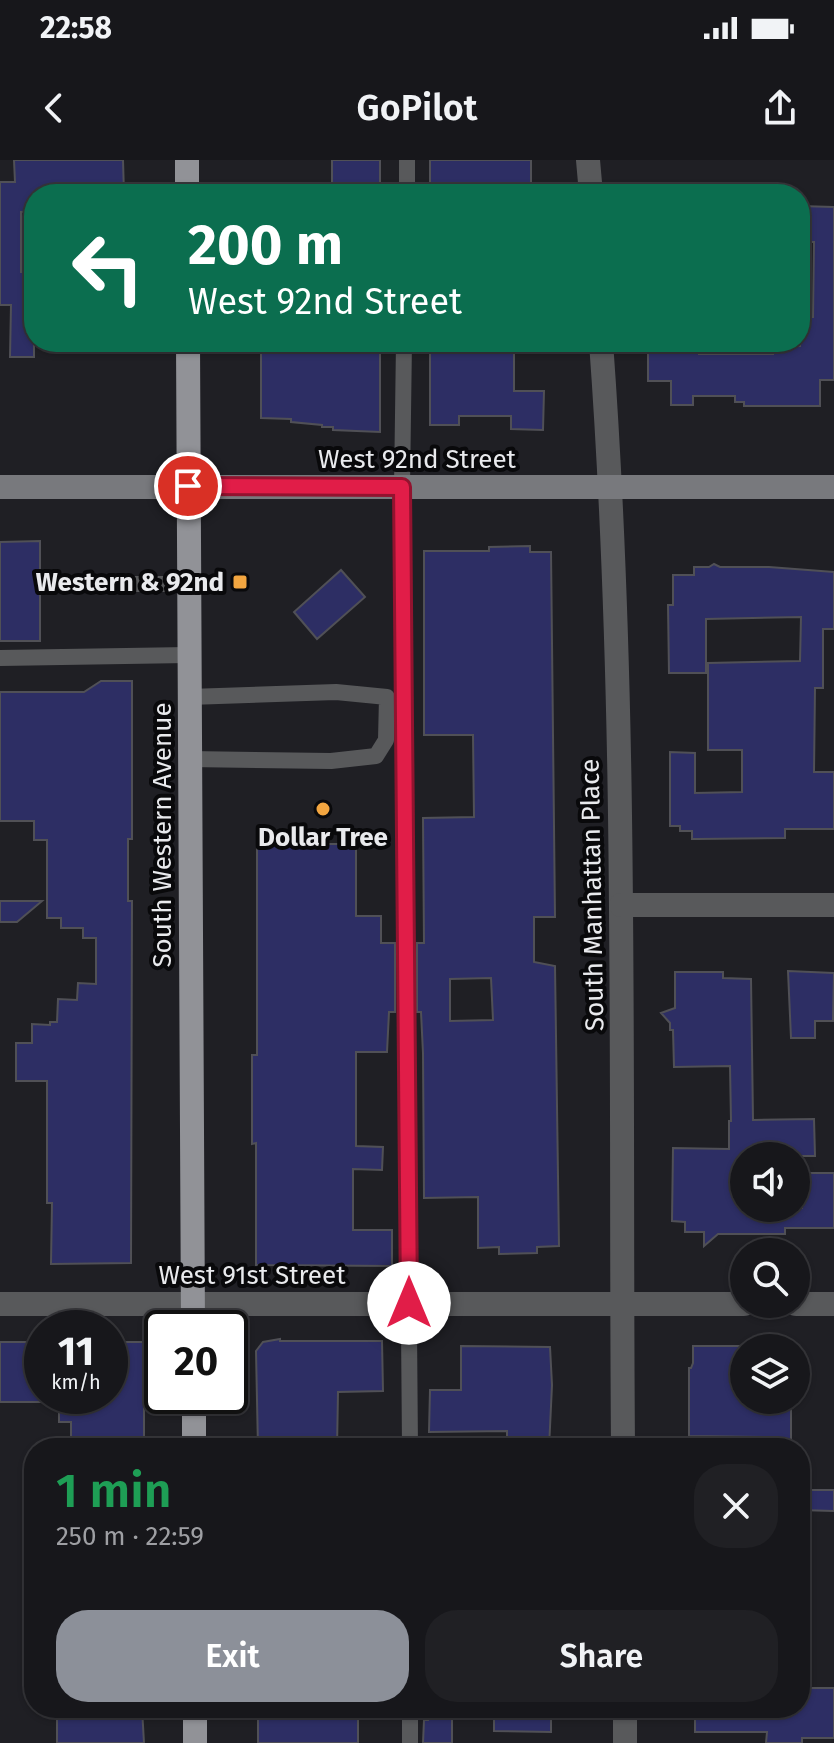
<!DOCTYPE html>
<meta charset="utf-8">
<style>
:root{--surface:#17171b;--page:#202024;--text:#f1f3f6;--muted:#9e9fa3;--line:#36363a;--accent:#8c9099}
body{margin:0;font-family:"Fira Sans",sans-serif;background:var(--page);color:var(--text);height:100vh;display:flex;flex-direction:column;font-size:30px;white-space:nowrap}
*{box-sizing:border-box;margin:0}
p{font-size:26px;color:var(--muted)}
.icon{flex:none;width:44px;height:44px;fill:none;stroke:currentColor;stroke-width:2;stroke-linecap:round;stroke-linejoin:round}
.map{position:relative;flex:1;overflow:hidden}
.side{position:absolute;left:24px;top:1278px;width:786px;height:280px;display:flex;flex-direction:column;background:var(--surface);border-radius:32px;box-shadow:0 2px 6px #0004,0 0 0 2px var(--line)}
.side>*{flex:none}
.hud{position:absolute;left:24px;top:24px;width:786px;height:168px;border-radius:32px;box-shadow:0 2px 6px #0004,0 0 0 2px var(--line);background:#0b6e4f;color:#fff;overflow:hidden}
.controls{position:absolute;left:730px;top:982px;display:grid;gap:16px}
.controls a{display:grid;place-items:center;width:80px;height:80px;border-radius:50%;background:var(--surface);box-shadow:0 2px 6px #0004,0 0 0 2px var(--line);font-size:40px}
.speed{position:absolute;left:24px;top:1150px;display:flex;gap:16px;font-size:40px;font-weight:700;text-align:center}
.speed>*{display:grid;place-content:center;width:104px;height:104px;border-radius:50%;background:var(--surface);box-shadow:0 2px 6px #0004,0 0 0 2px var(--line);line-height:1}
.speed small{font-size:20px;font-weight:400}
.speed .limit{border:4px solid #111;border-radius:12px;background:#fff;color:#111}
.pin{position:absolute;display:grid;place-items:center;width:68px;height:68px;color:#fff;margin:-34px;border:4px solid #fff;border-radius:50%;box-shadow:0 2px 8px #0007}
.me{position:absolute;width:88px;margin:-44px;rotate:0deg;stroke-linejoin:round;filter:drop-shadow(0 0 6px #0008)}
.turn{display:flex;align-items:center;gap:28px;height:168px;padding:0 32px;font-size:36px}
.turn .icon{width:104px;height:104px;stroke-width:2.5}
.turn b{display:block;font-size:56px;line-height:68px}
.round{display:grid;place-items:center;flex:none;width:84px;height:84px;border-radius:32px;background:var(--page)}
.head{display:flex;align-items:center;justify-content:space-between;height:136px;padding:0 32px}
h1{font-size:48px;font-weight:600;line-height:60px;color:#1e9e55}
.cta{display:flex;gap:16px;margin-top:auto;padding:16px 32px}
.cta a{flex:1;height:92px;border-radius:32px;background:var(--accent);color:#fff;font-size:32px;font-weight:600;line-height:92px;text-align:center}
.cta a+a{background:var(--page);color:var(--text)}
.status{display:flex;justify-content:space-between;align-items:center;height:56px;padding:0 40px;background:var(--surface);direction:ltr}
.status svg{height:22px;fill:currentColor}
header{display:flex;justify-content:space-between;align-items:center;height:104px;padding:0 32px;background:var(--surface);font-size:36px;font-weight:600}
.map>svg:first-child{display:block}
</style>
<div class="status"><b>22:58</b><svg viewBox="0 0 49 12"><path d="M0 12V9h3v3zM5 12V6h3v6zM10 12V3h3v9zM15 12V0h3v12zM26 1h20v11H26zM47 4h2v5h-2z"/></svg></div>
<header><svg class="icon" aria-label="back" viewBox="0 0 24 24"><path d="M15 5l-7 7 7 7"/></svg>GoPilot<svg class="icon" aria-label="share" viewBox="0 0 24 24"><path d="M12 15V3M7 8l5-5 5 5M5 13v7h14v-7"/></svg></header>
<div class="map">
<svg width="834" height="1583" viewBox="0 0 834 1583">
<rect width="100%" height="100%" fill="#1f1f24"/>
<g fill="#2d2e64" stroke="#505056" stroke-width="2" fill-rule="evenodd">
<path d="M14 0H123L124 34H34V52H21V112H34V197H10L11 145H0V22H15Z"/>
<rect x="332" y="0" width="48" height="34"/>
<rect x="430" y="0" width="101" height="34"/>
<path d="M800 46 834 47V220H820V246H744V242H735V236H693V245H671V221H648V193H676V186H699V194H773V186H800L802 157H813L814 82H800Z"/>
<path d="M261 182H380V272L333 270V267H322V265L291 262V259L261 258Z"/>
<path d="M430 182H514V231H544L543 270 511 269V256H459V265H430Z"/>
<path d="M40 381V481H0V382Z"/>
<path d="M530 386V392H551L555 757H534V802L555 806 559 1086 537 1087V1093L499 1094V1087L478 1088V1037L424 1038 423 893 421 852H417V783H424L423 658 474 657 473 575H424V391H489V387ZM491 818 493 860 450 861V819Z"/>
<path d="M714 404 720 407H769L834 412V469H823V528H815L814 612H834V669H785V678L697 679H692V671H680V666H670V592L695 593V633L742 632V590H708V503L800 501 801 457 706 459V513H669L668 445H673V415H694V407H709Z"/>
<path d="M341 410 365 437 317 479 294 452Z"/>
<path d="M101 521H132V679H128V741H132L131 1103 51 1104 52 1043H47V921H16V883H32V864L50 865V862H57L58 839 77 840 78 823 96 824V778H83V768H61V758H47V680H34V661H0V532H84Z"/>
<path d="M257 684H356V756H381V783H395V852H389L387 892H356V986L383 987 382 1010 353 1009V1070H392V1106L256 1105V983L252 984V895H257Z"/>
<path d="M0 741H42L17 762H0Z"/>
<path d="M788 811 834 813 833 861H815V878H791Z"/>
<path d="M675 812H723V818L751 819 753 960 814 959 815 996H744V1048H802V1013H834V1068H785V1074H718L704 1086V1072H685V1062L672 1061 673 988 729 989V961H731L730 906 674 907 673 870H670V863L661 853 675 848Z"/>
<path d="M280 1179V1181H382L383 1231 338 1232 337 1288H258L256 1191 263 1182Z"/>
<rect x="0" y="1182" width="42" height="60"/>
<path d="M110 1182H144V1288H71V1262H59V1236H110Z"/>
<path d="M461 1186 550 1187 552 1225 549 1288H507V1271L429 1272 430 1230H461Z"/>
<path d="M693 1186H744V1240H791V1288H763V1277L689 1276V1208H691L693 1203Z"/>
<path d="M800 1330H834V1351L800 1350Z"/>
<path d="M800 1528H834V1578H802V1583H766L767 1572H695V1548H800Z"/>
<path d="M57 1548H142L144 1583H57Z"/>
<path d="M258 1548H303L327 1550V1553H358V1583H258Z"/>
<path d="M429 1548H452V1583H423L424 1560H428Z"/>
<path d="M494 1548H551V1572L494 1571Z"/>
</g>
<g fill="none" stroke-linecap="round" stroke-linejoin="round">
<g stroke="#58595b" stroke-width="16">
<path d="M407 34V0"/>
<path d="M404 182 402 327 410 1288"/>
<path d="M56 424H188"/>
<path d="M0 498 188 495"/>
<path d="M189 537 336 532 387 537 386 580 376 596 331 601 189 599"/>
<path d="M410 1548V1583"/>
</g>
<g stroke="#58595b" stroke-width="24">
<path d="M588 0 591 34"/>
<path d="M601 182C628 550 620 919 623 1288"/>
<path d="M621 745H834"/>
<path d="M0 1144H744"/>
<path d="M796 1144H834"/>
<path d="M625 1548V1583"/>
</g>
<path stroke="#78797d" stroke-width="24" d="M0 327H834"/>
<g stroke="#919297" stroke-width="24">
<path d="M187 0V34"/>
<path d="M188 182 193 1168"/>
<path d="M194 1236V1288"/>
<path d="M195 1548V1583"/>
</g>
</g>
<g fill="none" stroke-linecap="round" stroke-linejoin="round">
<defs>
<path id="route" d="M188 326 402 327 409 1143"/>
</defs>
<use href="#route" stroke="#92132f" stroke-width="20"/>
<use href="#route" stroke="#e11d48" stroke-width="14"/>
</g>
<g fill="#f2a540" stroke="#09090b" stroke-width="3">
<rect x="232" y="414" width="16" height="16" rx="4"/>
<circle cx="323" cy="649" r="8"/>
</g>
<g text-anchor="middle" stroke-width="8" stroke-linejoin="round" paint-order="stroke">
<g font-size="26" fill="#e9eaed" stroke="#09090b">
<text x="417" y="308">West 92nd Street</text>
<text transform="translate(162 675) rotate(-90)" y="9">South Western Avenue</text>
<text transform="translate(592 735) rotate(-91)" y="9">South Manhattan Place</text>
<text x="252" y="1124">West 91st Street</text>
</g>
<g font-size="26" font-weight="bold" fill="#e9eaed" stroke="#09090b" text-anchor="end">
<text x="224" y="431">Western &amp; 92nd</text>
<text x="323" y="686" text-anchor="middle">Dollar Tree</text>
</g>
</g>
</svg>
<div class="controls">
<a><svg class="icon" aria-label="sound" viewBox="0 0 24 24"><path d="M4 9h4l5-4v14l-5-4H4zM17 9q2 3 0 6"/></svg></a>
<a><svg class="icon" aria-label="search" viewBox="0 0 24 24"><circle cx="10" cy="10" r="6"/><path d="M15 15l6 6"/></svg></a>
<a><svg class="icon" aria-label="layers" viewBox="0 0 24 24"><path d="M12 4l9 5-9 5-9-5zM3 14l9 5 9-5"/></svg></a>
</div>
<div class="speed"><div>11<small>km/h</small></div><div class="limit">20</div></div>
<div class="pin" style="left:188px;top:326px;background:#d93025"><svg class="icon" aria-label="arrive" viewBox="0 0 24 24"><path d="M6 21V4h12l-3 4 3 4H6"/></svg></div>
<svg class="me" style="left:409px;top:1143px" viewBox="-20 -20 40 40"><circle r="19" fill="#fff"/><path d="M0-13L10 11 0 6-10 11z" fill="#e11d48"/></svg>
<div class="hud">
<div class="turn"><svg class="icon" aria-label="left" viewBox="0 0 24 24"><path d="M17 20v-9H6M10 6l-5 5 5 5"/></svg><div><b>200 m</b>West 92nd Street</div></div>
</div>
<section class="side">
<div class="head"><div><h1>1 min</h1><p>250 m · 22:59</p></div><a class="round"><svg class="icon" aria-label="close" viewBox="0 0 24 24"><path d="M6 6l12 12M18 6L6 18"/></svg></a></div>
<div class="cta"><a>Exit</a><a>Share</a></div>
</section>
</div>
